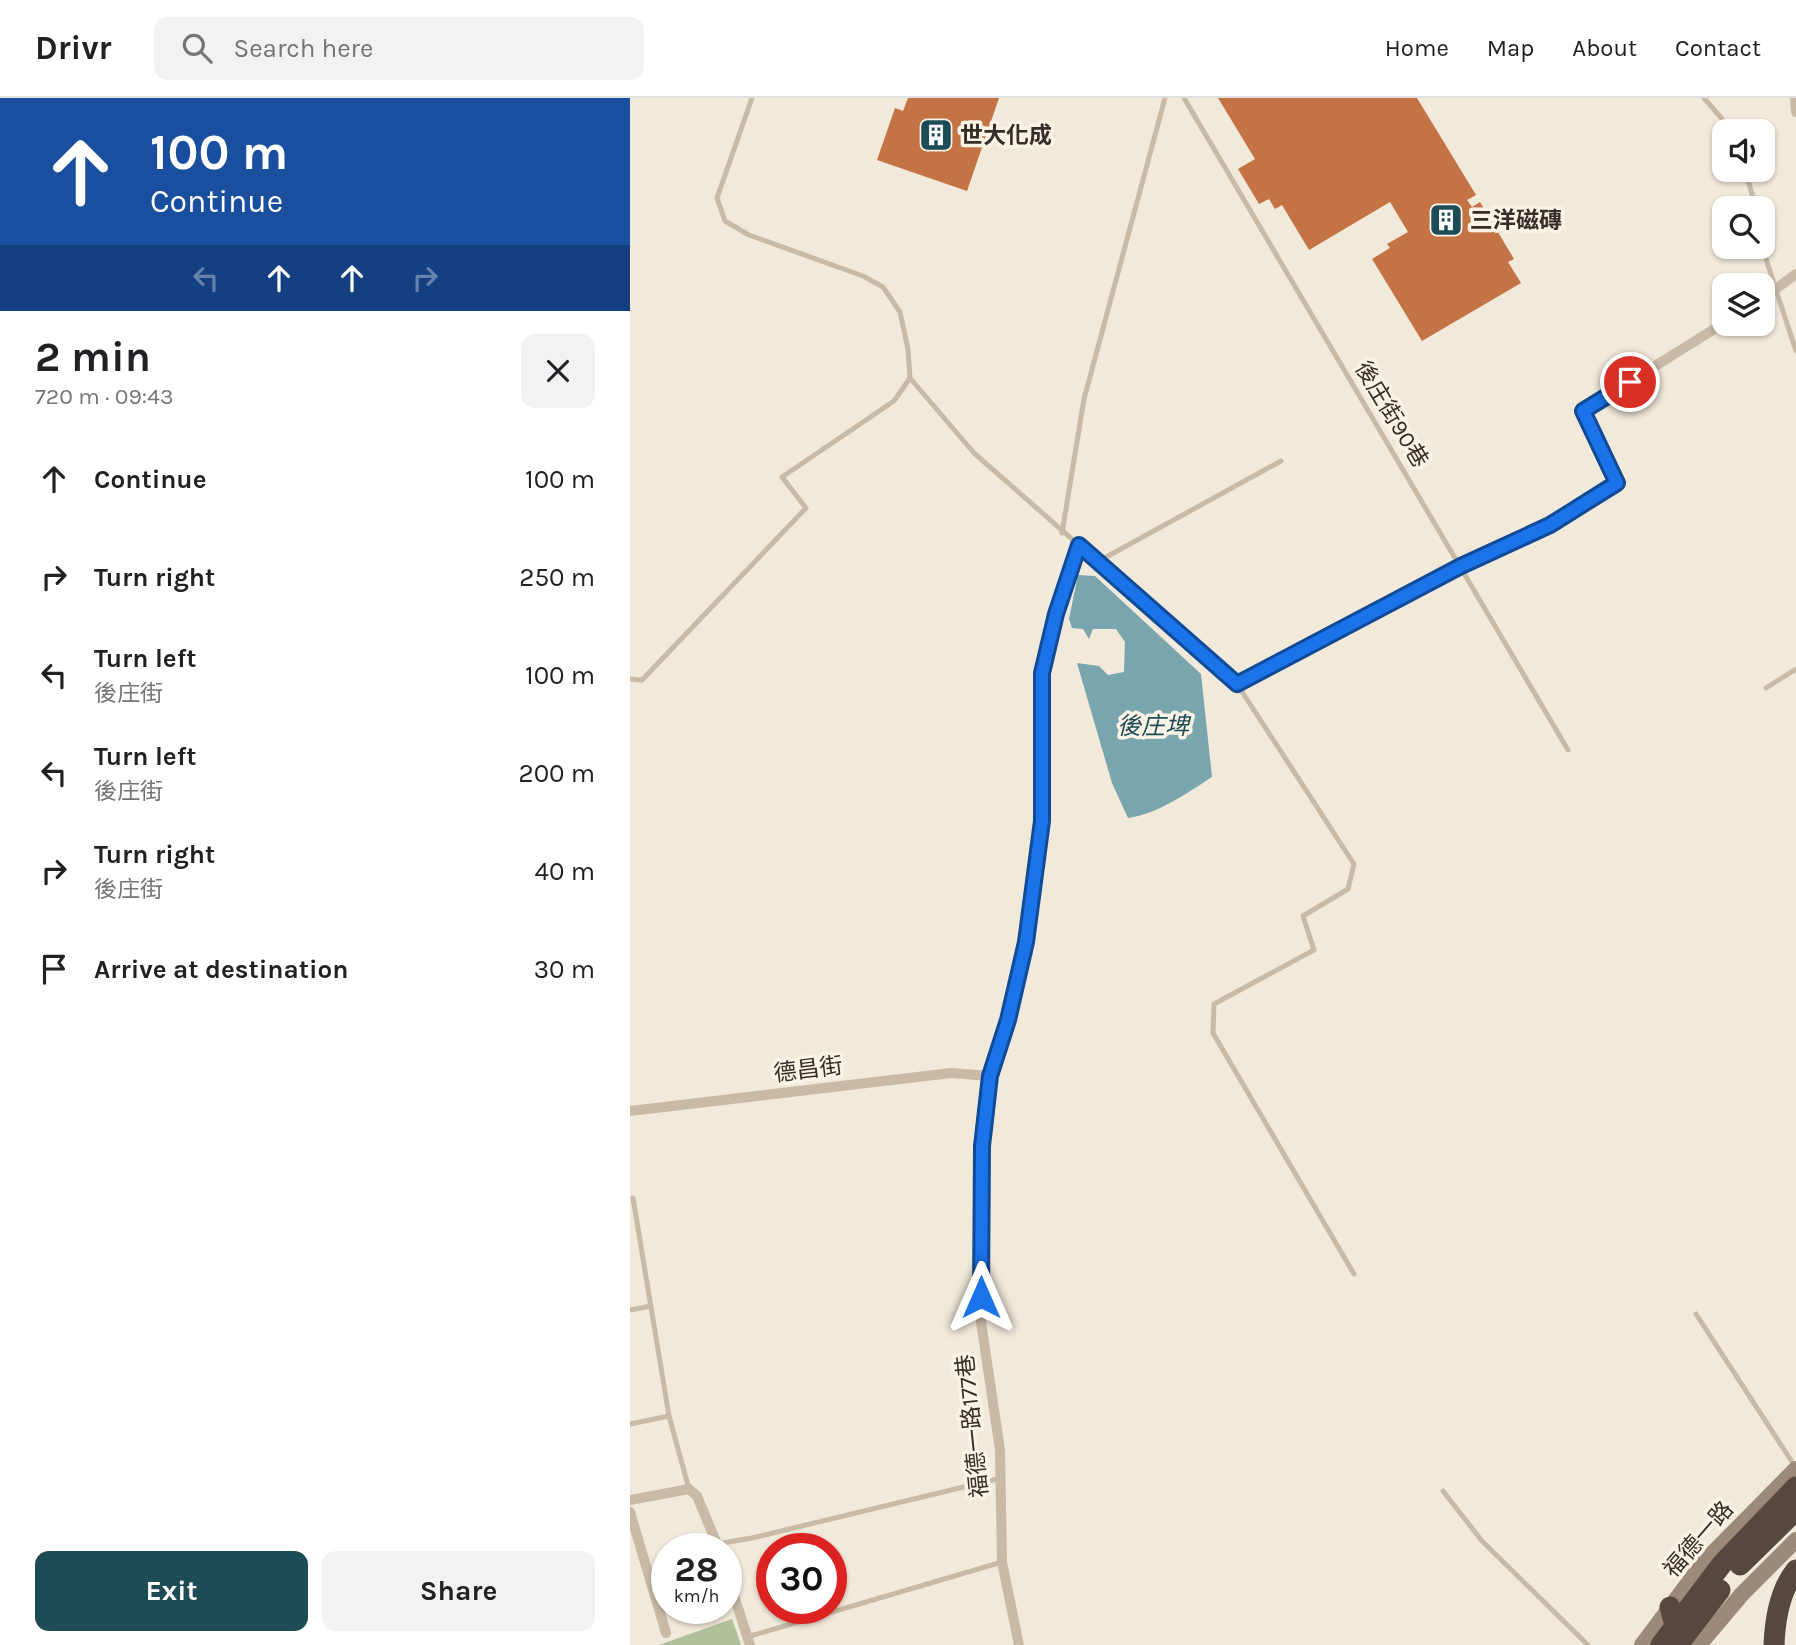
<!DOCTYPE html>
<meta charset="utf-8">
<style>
:root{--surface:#fff;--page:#f2f2f2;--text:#202124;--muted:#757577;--line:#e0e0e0;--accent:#1d4b56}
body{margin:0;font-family:Karla,"Noto Sans TC",sans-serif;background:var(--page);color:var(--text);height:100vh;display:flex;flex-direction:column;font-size:26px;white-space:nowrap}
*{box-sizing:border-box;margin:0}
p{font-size:23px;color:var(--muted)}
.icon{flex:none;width:38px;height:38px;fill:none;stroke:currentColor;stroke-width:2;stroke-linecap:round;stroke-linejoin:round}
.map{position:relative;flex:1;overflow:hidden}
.panel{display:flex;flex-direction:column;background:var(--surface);width:630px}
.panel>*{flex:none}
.top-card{background:#1a4fa0;color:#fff;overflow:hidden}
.fabs{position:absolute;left:1082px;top:21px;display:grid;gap:14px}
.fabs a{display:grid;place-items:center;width:63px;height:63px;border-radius:14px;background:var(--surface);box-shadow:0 2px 5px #0004;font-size:35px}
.speed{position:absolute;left:21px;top:1435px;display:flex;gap:14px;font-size:35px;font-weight:700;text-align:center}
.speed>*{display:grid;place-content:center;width:91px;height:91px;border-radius:50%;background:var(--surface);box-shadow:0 2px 5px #0004;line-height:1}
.speed small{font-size:18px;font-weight:400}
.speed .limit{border:10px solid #d22;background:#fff;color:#111}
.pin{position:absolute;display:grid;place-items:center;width:60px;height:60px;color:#fff;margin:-30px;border:4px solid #fff;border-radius:50%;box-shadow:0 2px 7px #0007}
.me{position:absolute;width:77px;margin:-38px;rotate:0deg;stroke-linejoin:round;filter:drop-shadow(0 0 5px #0008)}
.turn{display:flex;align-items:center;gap:24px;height:147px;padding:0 35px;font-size:32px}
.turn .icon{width:91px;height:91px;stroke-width:2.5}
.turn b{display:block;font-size:49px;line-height:60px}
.lanes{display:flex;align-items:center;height:66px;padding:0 35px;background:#0003;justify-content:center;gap:35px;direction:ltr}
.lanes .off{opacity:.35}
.round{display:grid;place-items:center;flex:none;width:74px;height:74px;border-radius:14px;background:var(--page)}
.headline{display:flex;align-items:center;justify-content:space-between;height:119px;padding:0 35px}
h1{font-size:42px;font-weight:700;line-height:52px}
.action{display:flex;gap:14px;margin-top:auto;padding:14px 35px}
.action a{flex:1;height:80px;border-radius:14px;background:var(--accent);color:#fff;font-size:28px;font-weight:700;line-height:80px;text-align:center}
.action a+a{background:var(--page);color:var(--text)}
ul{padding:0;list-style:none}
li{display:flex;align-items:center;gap:21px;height:98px;padding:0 35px}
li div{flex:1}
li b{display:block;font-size:26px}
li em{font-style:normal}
header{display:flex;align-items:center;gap:42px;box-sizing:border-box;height:98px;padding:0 35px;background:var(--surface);border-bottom:2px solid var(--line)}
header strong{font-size:33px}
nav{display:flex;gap:38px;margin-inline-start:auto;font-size:24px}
.search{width:490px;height:63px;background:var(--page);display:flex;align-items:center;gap:18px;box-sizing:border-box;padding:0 24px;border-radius:14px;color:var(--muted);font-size:26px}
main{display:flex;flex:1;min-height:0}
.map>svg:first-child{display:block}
</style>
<header>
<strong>Drivr</strong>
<div class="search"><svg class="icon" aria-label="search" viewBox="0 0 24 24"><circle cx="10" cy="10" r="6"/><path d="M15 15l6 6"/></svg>Search here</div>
<nav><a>Home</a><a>Map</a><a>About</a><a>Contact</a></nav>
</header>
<main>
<section class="panel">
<div class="top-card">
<div class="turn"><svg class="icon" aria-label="ahead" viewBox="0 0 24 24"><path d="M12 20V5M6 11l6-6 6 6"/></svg><div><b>100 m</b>Continue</div></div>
<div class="lanes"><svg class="icon off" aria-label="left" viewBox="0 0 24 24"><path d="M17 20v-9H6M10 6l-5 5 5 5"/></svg><svg class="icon" aria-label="ahead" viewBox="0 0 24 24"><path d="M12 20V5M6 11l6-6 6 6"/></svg><svg class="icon" aria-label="ahead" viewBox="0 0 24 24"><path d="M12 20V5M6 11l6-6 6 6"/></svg><svg class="icon off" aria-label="right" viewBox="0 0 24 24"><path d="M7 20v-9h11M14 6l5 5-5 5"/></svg></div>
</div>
<div class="headline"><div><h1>2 min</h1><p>720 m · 09:43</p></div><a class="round"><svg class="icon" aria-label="close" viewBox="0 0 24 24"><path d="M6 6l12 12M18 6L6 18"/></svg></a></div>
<ul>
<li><svg class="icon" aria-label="ahead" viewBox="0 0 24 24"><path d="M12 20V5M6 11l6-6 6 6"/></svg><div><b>Continue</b></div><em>100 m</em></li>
<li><svg class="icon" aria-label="right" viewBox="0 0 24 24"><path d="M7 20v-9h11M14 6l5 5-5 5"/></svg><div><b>Turn right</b></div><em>250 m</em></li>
<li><svg class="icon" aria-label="left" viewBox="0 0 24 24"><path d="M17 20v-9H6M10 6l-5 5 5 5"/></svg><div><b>Turn left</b><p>後庄街</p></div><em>100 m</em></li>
<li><svg class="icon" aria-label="left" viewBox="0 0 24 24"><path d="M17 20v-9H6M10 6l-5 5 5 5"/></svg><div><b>Turn left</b><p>後庄街</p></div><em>200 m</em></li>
<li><svg class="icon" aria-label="right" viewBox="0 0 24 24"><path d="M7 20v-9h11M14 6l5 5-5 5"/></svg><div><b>Turn right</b><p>後庄街</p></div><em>40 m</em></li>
<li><svg class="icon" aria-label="arrive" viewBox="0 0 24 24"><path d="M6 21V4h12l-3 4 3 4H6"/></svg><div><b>Arrive at destination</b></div><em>30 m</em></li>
</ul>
<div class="action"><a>Exit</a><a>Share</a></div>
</section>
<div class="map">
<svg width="1166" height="1547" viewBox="0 0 1166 1547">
<rect width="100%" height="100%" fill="#f1e9da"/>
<path fill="#afc09a" d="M102 1521 111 1547H29Z"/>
<path fill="#79a5ae" d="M448 477 465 478 571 576 582 679C557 695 528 716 498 720L482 685 447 565 469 568 478 577 494 574 495 544 486 531H463L459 541 453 531 442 530 439 521Z"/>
<g fill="#c47345">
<path d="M278 0H369L337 93 247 62 265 10 273 13Z"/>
<path d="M588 0H787L846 97 837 102 842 109 850 104 884 161 878 164 891 185 792 243 742 161 760 150 757 146 778 134 760 104 679 152 652 107 645 111 639 101 629 106 608 71 625 61Z"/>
</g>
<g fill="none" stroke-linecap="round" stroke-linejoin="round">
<g stroke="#c9baa6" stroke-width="5">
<path d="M554 0 938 652"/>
<path d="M1074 0 1094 23 1099 33"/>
<path d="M1115 72 1126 110"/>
<path d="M1132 149 1166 253"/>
<path d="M280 280 344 355 607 586 724 766 718 791 673 818 684 852 584 906 583 935 724 1176"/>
<path d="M432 435 454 301 535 0"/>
<path d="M469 463 651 363"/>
<path d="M0 581 12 582 176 410 152 379 264 303 280 280 278 251 270 214 253 189 233 178 119 137 95 123 87 100 122 0"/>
<path d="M1136 590 1166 571"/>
<path d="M3 1100 39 1318 59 1391"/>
<path d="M0 1212 21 1208"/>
<path d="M1066 1216 1166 1370"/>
<path d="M0 1326 39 1318"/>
<path d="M813 1393 852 1443 958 1547"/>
<path d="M87 1446 122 1440 371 1380"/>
<path d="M117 1539 372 1464"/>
</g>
<g stroke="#c9baa6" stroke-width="10">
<path d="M1165 0 1166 14"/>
<path d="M1132 201 1166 176"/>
<path d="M607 586 831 468 920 427 987 385 953 313 1094 225"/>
<path d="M0 1013 321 975 360 978"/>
<path d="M0 1402 59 1391 67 1398 89 1451"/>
<path d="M0 1414 36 1535"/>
<path d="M96 1473 120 1547"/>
<path d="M389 1547 372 1464 370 1352 351 1224 352 1048 360 978 378 922 396 844 412 723V575L426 516 449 447"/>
</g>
<g stroke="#9c8978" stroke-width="16">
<path d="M1012 1547 1074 1464 1166 1371"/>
<path d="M1069 1547 1112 1496 1166 1442"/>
</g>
<g stroke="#56483e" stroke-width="21">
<path d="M1040 1509 1050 1544"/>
<path d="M1144 1547C1145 1522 1150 1492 1166 1472"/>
</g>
<g stroke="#56483e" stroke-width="21">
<path d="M1110 1467 1166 1412"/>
<path d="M1050 1544 1090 1492"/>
<path d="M1031 1547 1092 1466 1166 1389"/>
</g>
</g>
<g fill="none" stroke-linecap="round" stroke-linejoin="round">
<defs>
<path id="route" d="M351 1199 352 1048 360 978 378 922 396 844 412 723V575L426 516 449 447 607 586 831 468 920 427 987 385 953 313 1000 284"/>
</defs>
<use href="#route" stroke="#114b97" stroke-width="18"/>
<use href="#route" stroke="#1a73e8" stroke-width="12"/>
</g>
<defs>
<symbol id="building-square" viewBox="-11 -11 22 22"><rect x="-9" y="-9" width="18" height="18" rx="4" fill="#1d4b56" stroke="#f9f3e6"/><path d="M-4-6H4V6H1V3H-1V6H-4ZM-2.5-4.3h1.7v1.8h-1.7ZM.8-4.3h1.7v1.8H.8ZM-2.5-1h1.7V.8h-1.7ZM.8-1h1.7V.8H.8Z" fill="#fff"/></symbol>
</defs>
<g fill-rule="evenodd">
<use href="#building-square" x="287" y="18" width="38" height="38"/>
<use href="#building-square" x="797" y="103" width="38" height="38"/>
</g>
<g text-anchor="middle" stroke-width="7" stroke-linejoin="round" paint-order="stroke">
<g font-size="23" font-weight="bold" fill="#352d27" stroke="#f9f3e6" text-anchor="start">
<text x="330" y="45">世大化成</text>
<text x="840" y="130">三洋磁磚</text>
</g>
<g font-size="23" fill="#352d27" stroke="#f9f3e6">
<text transform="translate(762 316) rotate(59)" y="8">後庄街90巷</text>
<text transform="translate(178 971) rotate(-7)" y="8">德昌街</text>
<text transform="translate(342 1328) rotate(-96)" y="8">福德一路177巷</text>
<text transform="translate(1068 1441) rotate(-49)" y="8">福德一路</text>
</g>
<g font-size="24" font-style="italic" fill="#1d4b56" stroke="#f9f3e6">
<text x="523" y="636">後庄埤</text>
</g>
</g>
</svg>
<div class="fabs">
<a><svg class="icon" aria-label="sound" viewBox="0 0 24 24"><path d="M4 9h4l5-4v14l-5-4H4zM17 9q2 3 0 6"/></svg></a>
<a><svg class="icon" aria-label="search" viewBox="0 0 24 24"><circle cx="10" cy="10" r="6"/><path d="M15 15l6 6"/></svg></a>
<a><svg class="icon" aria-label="layers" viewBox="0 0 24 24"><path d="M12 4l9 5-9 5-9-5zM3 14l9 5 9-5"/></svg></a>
</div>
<div class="speed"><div>28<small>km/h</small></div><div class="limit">30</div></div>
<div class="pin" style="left:1000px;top:284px;background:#d93025"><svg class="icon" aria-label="arrive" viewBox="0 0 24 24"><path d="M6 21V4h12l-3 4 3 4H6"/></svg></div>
<svg class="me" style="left:351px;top:1199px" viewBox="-20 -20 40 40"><path d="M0-17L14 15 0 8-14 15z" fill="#1a73e8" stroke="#fff" stroke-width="4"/></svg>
</div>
</main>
